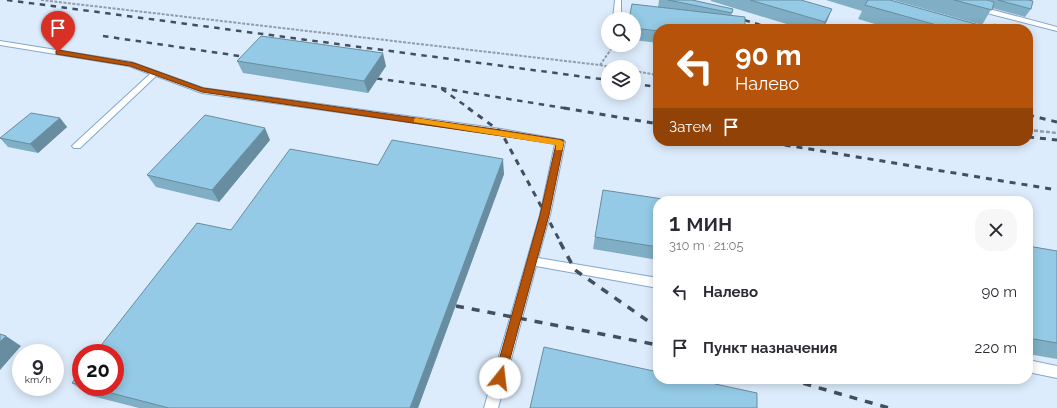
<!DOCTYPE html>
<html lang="ru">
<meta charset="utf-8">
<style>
:root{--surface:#fff;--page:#f7f7f7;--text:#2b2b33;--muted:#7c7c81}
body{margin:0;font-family:Raleway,sans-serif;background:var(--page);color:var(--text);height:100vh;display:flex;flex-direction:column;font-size:15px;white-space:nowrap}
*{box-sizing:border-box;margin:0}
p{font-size:13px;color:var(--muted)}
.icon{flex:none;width:22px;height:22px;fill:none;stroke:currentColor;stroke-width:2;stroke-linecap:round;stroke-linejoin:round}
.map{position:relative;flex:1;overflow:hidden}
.drawer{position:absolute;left:653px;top:196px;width:380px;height:188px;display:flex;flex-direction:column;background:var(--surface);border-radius:16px;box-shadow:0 2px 10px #0003}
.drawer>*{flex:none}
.guide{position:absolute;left:653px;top:24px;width:380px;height:122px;border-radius:16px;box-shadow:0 2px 10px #0003;background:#b45309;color:#fff;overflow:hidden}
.tools{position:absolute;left:601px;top:12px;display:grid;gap:8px}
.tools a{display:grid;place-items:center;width:40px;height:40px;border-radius:50%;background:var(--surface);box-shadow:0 2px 10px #0003;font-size:20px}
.speed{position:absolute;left:12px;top:344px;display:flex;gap:8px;font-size:20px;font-weight:700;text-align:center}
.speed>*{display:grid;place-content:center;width:52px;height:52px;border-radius:50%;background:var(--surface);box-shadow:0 2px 10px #0003;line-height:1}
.speed small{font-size:10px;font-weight:400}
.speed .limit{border:6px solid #d22;background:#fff;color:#111}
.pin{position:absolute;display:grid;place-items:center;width:34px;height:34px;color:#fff;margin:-41px -17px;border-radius:50% 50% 50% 0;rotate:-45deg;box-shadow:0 0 4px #0007}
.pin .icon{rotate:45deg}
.me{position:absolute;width:44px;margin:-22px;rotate:16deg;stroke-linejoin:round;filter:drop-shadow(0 0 3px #0008)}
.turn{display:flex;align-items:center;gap:14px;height:84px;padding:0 16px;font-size:18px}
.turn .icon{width:52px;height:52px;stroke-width:2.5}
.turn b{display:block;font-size:28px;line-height:34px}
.then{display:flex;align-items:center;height:38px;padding:0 16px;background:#0003;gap:8px;font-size:15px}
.round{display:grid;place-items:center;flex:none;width:42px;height:42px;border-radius:16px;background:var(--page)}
.overview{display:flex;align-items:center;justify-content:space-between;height:68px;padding:0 16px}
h1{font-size:24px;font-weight:600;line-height:30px}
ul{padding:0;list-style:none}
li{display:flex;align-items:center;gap:12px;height:56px;padding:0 16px}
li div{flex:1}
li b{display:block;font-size:15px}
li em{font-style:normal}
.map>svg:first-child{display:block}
</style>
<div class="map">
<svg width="1057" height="408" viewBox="0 0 1057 408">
<rect width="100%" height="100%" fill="#ddecfc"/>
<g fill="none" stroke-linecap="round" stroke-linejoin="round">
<defs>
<g id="lane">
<path d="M615 0H621V19H613Z"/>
<path d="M975 6H978L1057 27V31L975 10Z"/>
<path d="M0 41 131 62 203 88 501 129 563 140 565 142 550 215 538 258 658 278V288L536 266 498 408H484L540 215 555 144 501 135 202 93 156 76 80 148H74L72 146 74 144 150 74 129 66 0 45Z"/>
<path d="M1028 360 1057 366V378L1028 372Z"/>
</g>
</defs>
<use href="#lane" stroke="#84a8cd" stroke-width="2"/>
<g stroke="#8f9dad" stroke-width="2" stroke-dasharray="3 1.5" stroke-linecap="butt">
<path d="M41 0 600 65 614 45"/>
<path d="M600 65 610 67"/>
<path d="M634 71 658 75"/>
</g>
<path stroke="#8f9dad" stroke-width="2.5" stroke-dasharray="4 2" stroke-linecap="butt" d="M1028 130 1057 133"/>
<use href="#lane" fill="#fff" fill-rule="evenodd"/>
<g stroke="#424f5e" stroke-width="2.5" stroke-dasharray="5.5 5.5" stroke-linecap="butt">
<path d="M7 0 608 80"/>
<path d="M734 17 774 29"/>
<path d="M103 36 253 58"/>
<path d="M366 77 439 87 470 109"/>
<path d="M634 84 658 87"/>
<path d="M441 88 570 109"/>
</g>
<g stroke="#424f5e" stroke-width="3" stroke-dasharray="6 6" stroke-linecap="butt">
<path d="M468 108 501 132 561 243"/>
<path d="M564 108 658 124"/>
<path d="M1028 115 1057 122"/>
<path d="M1028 137 1057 140"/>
<path d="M761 141 1057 190"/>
</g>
<g stroke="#424f5e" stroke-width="3.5" stroke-dasharray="8 8" stroke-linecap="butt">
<path d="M560 242 575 270 658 328"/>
<path d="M456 306 658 345"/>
<path d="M788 379 889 408"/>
</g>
</g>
<g fill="#7faec5">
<path d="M659 0H692L733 9 731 16 658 29V43L634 40V19L658 7Z"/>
<path d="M711 0H801L827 21 822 29H803L711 1Z"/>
<path d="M826 0H890L992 28 994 24 1011 29H892L858 19 862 11Z"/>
<path d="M893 0H987L990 1 991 0H1028L1031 9 1025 17 992 8 982 25Z"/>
<path d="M237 61 386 66 368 93 243 73Z"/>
<path d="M60 118 67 127 38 153 8 147 0 138Z"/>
<path d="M270 140 219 202 156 187 147 175Z"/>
<path d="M378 165 504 174 418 408H139L88 395 72 383 81 371V387H115L231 230Z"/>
<path d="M658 201V260L593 249 595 237Z"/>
<path d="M1028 246 1057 251V359L1028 354Z"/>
</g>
<g fill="#688da0">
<path d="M832 9 827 21 822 29 825 22Z"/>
<path d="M383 53 386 66 368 93 364 81Z"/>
<path d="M60 118 67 127 38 153 30 144Z"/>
<path d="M265 128 270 140 219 202 212 190Z"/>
<path d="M503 159 504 174 418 408H410Z"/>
<path d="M6 336 21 346 0 370V342Z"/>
</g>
<g fill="#94cae5" stroke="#688da0">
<path d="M668 0H692L733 9 732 13Z"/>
<path d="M750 0H801L832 9 825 22Z"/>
<path d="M868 0H890L993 29 994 24 1011 29H951L865 5Z"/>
<path d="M954 0H987L994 2 992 10Z"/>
<path d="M998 0H1028L1033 1 1031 9Z"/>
<path d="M632 4 745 17V29H658V31L634 28V19H629Z"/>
<path d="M261 36 383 53 364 81 237 61Z"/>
<path d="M31 113 60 118 30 144 0 138Z"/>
<path d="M205 115 265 128 212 190 147 175Z"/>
<path d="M392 140 503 159 410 408H169L88 387H115V353H95L197 223 231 230 290 149 378 165Z"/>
<path d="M603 190 676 201H658V247L595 237Z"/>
<path d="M1028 246 1057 251V343L1028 338Z"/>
<path d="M0 334 6 336 0 342Z"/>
<path d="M544 347 658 372V379H692L757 393V408H530Z"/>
<path d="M81 371V385L72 383Z"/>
</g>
<path fill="#b45309" stroke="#753606" d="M58 50 134 63 203 88 501 130 563 140 564 142 549 215 504 381 500 383 496 381 494 378 540 215 556 144 202 92 130 66 56 54V51Z"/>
<path fill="#f59e0b" d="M416 118 560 140 564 142 562 150H556V145L414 122V119Z"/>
</svg>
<div class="tools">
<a><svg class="icon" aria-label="search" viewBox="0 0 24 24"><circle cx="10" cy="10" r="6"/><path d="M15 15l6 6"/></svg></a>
<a><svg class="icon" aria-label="layers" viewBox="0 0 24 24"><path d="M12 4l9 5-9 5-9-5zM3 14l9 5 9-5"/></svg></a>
</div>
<div class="speed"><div>9<small>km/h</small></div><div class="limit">20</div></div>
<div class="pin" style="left:58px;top:52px;background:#d93025"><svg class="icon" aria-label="arrive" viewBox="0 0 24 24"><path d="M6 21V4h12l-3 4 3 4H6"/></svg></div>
<svg class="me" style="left:500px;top:378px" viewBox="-20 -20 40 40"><circle r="19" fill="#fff"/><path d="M0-13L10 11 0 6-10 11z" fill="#b45309"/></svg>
<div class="guide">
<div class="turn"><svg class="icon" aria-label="left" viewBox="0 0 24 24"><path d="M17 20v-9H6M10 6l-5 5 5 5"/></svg><div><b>90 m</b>Налево</div></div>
<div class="then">Затем<svg class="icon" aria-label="arrive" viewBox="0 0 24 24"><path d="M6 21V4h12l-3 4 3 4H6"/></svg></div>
</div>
<section class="drawer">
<div class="overview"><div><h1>1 мин</h1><p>310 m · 21:05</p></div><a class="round"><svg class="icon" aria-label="close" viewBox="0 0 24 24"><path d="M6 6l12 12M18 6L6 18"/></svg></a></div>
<ul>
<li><svg class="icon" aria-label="left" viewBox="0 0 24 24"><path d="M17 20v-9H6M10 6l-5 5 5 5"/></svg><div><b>Налево</b></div><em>90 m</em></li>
<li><svg class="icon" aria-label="arrive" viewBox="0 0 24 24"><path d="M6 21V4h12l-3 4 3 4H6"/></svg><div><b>Пункт назначения</b></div><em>220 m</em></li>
</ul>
</section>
</div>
